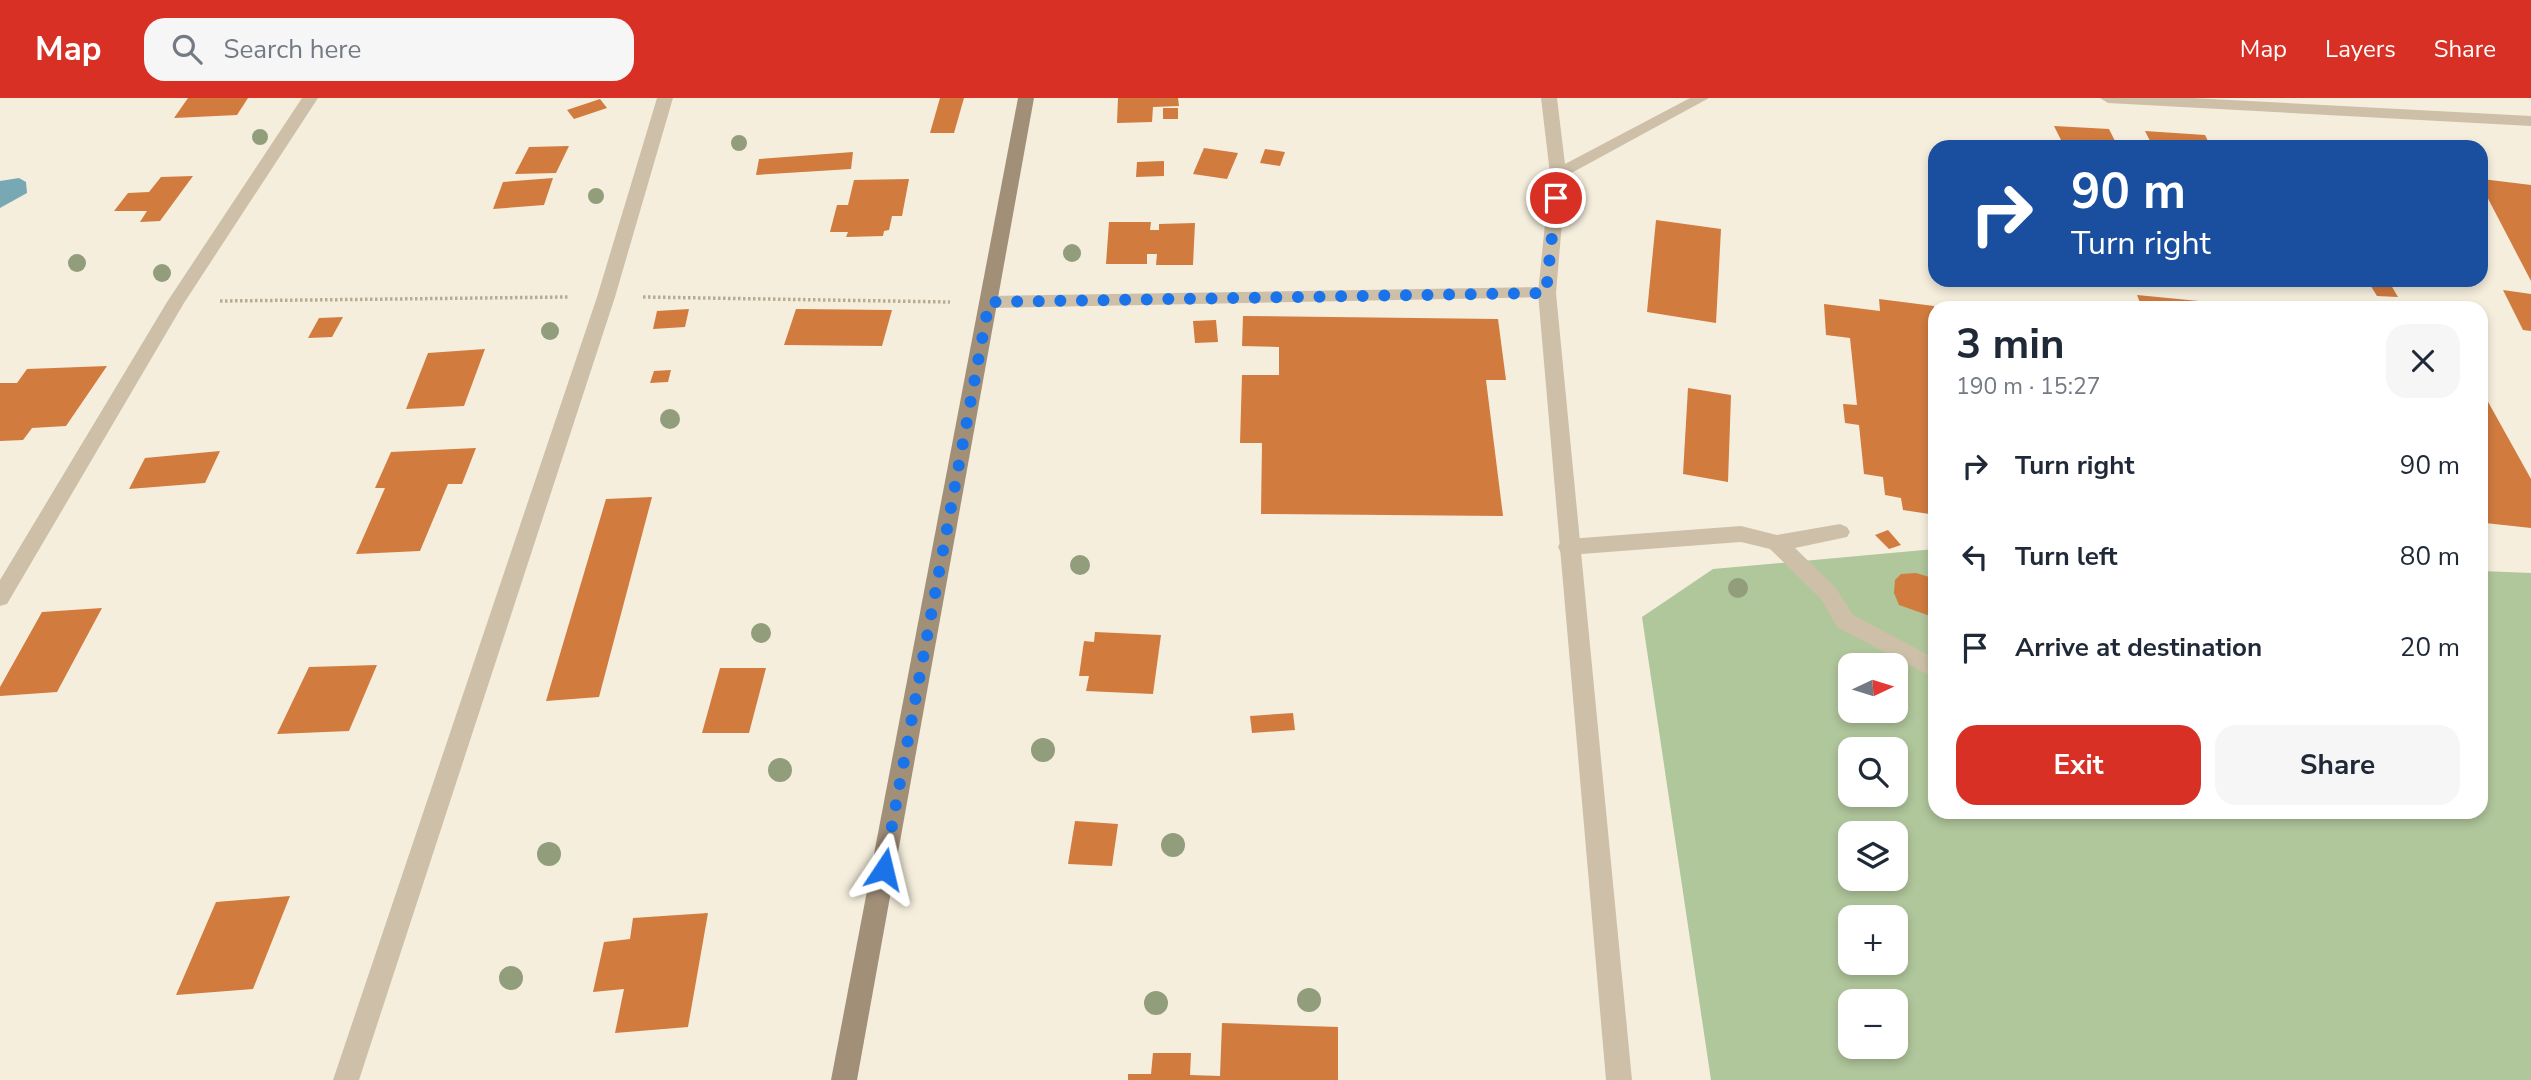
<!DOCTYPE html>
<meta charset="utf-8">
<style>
:root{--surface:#fff;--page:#f6f6f7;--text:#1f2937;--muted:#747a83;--accent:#d93025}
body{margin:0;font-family:"Nunito Sans",sans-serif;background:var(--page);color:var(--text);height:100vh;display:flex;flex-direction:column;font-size:26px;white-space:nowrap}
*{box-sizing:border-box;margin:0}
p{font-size:23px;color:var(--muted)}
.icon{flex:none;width:38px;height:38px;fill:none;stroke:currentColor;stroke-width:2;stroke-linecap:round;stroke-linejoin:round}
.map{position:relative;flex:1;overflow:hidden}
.drawer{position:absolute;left:1928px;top:203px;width:560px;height:518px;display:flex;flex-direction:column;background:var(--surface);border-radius:21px;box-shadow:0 4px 10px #0003}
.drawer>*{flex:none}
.hud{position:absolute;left:1928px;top:42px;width:560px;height:147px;border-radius:21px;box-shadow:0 4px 10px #0003;background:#1a4fa0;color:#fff;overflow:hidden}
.needle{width:46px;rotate:86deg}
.fabs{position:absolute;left:1838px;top:555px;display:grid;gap:14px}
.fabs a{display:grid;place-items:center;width:70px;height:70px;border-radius:14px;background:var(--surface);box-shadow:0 4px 10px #0003;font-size:35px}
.pin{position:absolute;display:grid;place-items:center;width:60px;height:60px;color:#fff;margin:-30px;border:4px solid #fff;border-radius:50%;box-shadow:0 2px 7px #0007}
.me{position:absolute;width:77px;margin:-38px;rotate:10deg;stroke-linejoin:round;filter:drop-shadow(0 0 5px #0008)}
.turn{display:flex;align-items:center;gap:24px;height:147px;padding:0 28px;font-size:32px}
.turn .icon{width:91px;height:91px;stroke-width:2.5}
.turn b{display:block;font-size:49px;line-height:60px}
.round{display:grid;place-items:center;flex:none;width:74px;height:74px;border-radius:21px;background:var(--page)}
.head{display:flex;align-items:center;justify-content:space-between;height:119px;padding:0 28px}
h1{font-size:42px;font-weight:700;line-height:52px}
.cta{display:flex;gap:14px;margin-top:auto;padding:14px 28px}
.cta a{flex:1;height:80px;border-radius:21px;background:var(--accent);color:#fff;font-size:28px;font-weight:700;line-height:80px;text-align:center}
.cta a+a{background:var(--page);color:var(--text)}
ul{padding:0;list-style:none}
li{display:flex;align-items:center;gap:21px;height:91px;padding:0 28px}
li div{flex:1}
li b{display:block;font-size:26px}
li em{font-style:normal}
header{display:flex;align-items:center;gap:42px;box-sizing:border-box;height:98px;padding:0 35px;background:var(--accent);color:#fff}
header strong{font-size:33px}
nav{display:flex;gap:38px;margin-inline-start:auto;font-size:24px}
.search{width:490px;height:63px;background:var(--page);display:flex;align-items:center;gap:18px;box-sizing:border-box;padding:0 24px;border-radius:21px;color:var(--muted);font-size:26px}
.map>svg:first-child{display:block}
</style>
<header>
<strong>Map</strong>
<div class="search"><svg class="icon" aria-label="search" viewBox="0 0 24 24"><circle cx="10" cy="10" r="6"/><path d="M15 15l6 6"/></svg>Search here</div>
<nav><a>Map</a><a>Layers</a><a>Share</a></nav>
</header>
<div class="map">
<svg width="2531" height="982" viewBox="0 0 2531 982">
<rect width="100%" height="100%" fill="#f5eedd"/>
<path fill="#b0c69b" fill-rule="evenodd" d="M1935 451 1936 714H2482V473L2531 475V982H1711L1642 519 1713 471ZM1850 567H1895V612H1850ZM1850 651H1895V696H1850ZM1850 735H1895V780H1850ZM1850 819H1895V864H1850ZM1850 903H1895V948H1850Z"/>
<path fill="#79a8b5" d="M19 80 26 84 27 95 0 110V83Z"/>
<g fill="#d17b3f">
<path d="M188 0H248L237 17 174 20Z"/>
<path d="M940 0H964L954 35H930Z"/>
<path d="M1118 0H1178L1179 8 1153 9 1152 24 1117 25Z"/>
<path d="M600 1 607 10 574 21 567 12Z"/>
<rect x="1163" y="10" width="15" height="11"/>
<path d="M2054 28 2109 31 2116 45 2061 42Z"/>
<path d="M2145 33 2205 37 2211 49H2153Z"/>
<path d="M569 48 556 75 515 76 529 49Z"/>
<path d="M1204 50 1238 55 1227 81 1193 76Z"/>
<path d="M1265 51 1285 54 1280 68 1260 65Z"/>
<path d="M853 54 851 71 756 77 759 61Z"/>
<path d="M1164 63V78L1136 79 1137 64Z"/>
<path d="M193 78 160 123 140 124 147 113H114L128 95 149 94 161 79Z"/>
<path d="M553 80 544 107 493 111 503 84Z"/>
<path d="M909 81 902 118H892L889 132 884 133 883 138 846 139 848 134H830L837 107H848L854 82Z"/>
<path d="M2482 81 2531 87V183L2482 89Z"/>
<path d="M1656 122 1721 131 1716 225 1647 214Z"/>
<path d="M1109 124H1151L1150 132H1159V126L1195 125 1193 167H1156L1157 156H1147V166H1106Z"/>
<path d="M2367 182H2388L2398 199 2377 198Z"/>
<path d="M2503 192 2531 196V233L2523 232Z"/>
<path d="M2137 197 2199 203 2202 210H2142Z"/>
<path d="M1879 201 1934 208 1936 417 1903 412 1901 400 1885 397 1883 379 1864 376 1859 327 1845 325 1843 306 1857 307 1850 240 1826 237 1824 206 1880 213Z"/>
<path d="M689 211 685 229 653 231 657 213Z"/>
<path d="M796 211 892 212 882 248 784 247Z"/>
<path d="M1243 218 1498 221 1506 282H1486L1503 418 1261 416 1262 345H1240L1242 277H1279V249L1242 248Z"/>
<path d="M343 219 332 239 308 240 319 220Z"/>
<path d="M1216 222 1218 244 1195 245 1193 223Z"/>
<path d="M485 251 464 308 406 311 428 255Z"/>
<path d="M107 268 66 328 32 330 23 342 0 343V285H17L27 271Z"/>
<path d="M671 272 668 284 650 285 654 273Z"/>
<path d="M1688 290 1731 297 1728 384 1683 376Z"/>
<path d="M2482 293 2531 381V430L2485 425 2482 418Z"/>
<path d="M476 350 462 386H448L420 453 356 456 385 390H375L391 354Z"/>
<path d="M220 353 205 385 129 391 145 360Z"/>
<path d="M652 399 599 599 546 603 606 401Z"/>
<path d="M1888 432 1901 447 1889 451 1875 437Z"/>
<path d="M1916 475 1936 481V520L1899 507 1894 495 1895 482 1901 476Z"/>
<path d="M102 510 57 594 0 598V589L42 514Z"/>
<path d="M1095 534 1161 537 1153 596 1086 593 1089 578H1079L1084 543 1094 544Z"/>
<path d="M377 567 349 633 277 636 309 569Z"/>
<path d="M720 570H766L749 635H702Z"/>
<path d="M1293 615 1295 632 1252 635 1250 618Z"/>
<path d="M1075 723 1118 726 1112 768 1068 766Z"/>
<path d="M290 798 253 891 176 897 216 804Z"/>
<path d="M708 815 688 929 615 935 624 891 593 894 604 844 630 841 633 820Z"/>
<path d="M1222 925 1338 929V982H1128V976H1151L1153 955H1191L1190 977 1220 978Z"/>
</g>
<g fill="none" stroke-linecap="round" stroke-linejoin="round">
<g stroke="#baaa91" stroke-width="3.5" stroke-dasharray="2.5 2.5" stroke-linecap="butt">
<path d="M643 199 950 204"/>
<path d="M220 203 568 199"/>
</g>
<g fill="#cec0a8" fill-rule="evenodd">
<path d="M2100 0H2192L2531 18V28L2108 5Z"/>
<path d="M1547 189 1556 195 1553 199 989 210 980 204 989 198Z"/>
<path d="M1840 426 1847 429 1850 434 1847 439 1795 450 1836 490 1853 517 1936 561V581L1837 529 1822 502 1770 451 1741 444 1568 457 1561 455 1558 449 1561 443 1568 441 1741 428 1777 437Z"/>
</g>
<g fill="#cec0a8" fill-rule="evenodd">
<path d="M302 0H318L184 205 7 506 0 508V482L167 204Z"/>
<path d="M657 0H673L615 199 359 982H333L597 199Z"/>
<path d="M1541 0H1557L1565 66 1690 0H1709L1566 78 1556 195 1632 982H1606L1538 195 1550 76Z"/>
</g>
<path fill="#a28f78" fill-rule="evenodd" d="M1018 0H1034L857 982H831Z"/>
</g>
<g fill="#929d7b">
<circle cx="260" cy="39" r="8"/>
<circle cx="739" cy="45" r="8"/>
<circle cx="596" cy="98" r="8"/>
<circle cx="1072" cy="155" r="9"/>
<circle cx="77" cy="165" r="9"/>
<circle cx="162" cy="175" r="9"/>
<circle cx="550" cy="233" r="9"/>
<circle cx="670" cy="321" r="10"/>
<circle cx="1080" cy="467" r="10"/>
<circle cx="1738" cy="490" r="10"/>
<circle cx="761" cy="535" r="10"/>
<circle cx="1043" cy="652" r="12"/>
<circle cx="780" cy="672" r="12"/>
<circle cx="1173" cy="747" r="12"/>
<circle cx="549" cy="756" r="12"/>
<circle cx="511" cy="880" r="12"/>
<circle cx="1309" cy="902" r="12"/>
<circle cx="1156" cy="905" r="12"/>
</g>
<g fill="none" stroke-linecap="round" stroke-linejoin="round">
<path stroke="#1a73e8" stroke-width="12" stroke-dasharray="0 21.6" d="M884 771 989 204 1546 195 1556 100"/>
</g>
</svg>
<div class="fabs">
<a><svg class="needle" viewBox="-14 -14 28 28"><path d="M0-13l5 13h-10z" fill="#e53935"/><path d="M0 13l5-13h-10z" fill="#747a83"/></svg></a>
<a><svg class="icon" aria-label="search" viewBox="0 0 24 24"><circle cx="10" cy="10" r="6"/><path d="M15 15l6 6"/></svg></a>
<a><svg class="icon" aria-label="layers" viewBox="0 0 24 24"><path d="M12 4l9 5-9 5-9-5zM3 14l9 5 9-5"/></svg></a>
<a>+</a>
<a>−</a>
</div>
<div class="pin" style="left:1556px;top:100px;background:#d93025"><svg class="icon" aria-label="arrive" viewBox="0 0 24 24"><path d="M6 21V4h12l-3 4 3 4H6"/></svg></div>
<svg class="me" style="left:884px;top:771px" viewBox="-20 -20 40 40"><path d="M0-17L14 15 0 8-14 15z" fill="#1a73e8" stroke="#fff" stroke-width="4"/></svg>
<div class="hud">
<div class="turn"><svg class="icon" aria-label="right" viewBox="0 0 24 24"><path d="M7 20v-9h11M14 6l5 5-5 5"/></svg><div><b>90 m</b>Turn right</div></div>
</div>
<section class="drawer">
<div class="head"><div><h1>3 min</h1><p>190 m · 15:27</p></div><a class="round"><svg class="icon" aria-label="close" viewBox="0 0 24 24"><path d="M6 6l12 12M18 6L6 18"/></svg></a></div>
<ul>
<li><svg class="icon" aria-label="right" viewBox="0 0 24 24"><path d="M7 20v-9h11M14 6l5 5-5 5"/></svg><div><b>Turn right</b></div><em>90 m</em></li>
<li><svg class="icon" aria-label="left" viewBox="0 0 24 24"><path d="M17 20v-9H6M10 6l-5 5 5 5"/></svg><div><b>Turn left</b></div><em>80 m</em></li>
<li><svg class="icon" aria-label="arrive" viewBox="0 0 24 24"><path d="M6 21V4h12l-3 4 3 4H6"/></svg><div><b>Arrive at destination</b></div><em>20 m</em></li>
</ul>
<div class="cta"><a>Exit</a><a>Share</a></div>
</section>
</div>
